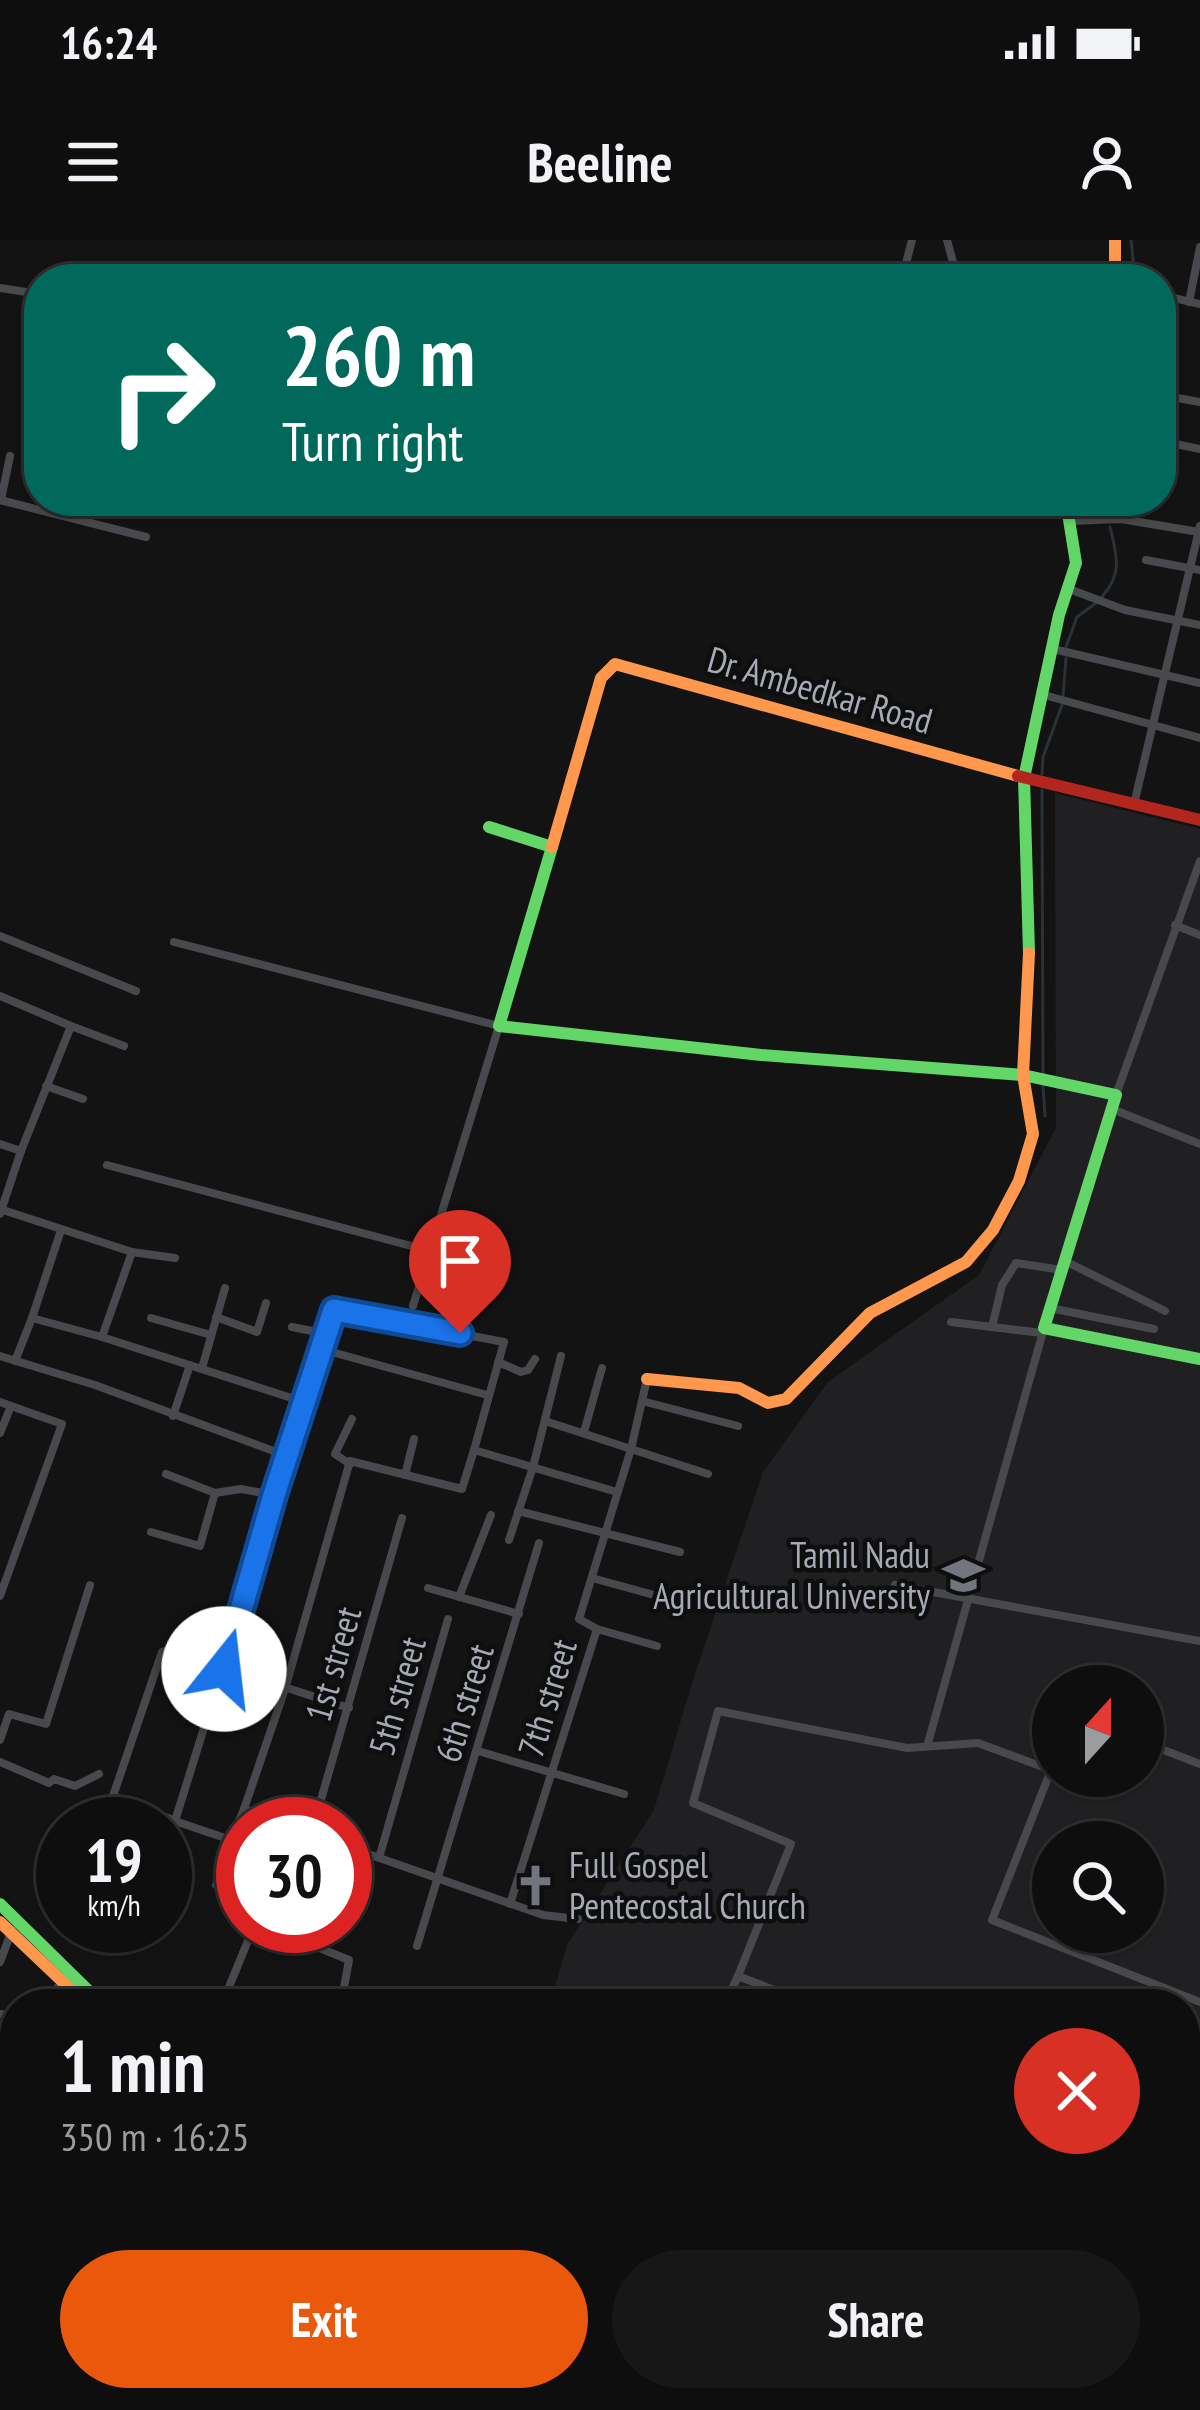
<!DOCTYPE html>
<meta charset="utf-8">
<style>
:root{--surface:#0e0e0f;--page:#171718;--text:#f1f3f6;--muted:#9b9c9e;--line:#2e2e2f;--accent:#ea580c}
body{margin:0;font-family:"PT Sans Narrow",sans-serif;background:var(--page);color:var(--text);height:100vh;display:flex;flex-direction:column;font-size:45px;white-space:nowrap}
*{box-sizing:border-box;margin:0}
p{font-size:39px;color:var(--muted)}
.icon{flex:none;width:66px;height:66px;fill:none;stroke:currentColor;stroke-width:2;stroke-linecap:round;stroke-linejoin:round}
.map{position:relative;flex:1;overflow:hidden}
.side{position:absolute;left:0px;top:1749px;width:1200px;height:423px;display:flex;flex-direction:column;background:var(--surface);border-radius:48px 48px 0 0;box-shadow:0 3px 9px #0004,0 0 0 3px var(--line)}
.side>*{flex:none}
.top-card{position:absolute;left:24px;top:24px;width:1152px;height:252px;border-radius:48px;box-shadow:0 3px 9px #0004,0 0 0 3px var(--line);background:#00695c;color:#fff;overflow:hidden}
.needle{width:78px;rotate:21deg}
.fabs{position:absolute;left:1032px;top:1425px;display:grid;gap:24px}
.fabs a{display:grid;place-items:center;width:132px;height:132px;border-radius:50%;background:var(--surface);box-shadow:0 3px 9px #0004,0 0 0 3px var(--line);font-size:60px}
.speed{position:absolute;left:36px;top:1557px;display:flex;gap:24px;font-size:60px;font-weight:700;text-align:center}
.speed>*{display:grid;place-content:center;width:156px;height:156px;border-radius:50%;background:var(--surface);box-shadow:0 3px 9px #0004,0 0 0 3px var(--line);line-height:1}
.speed small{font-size:30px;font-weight:400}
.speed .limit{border:18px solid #d22;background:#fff;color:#111}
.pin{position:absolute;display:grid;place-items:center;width:102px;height:102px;color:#fff;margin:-123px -51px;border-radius:50% 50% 50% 0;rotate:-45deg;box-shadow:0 0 12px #0007}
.pin .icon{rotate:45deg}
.me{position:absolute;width:132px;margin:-66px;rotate:16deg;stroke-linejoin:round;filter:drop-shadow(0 0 9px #0008)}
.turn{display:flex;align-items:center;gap:42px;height:252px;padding:0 60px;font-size:54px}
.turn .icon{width:156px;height:156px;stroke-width:2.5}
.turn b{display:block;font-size:84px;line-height:102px}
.round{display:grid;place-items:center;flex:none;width:126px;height:126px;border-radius:63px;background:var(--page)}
.summary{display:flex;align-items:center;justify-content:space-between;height:204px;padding:0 60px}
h1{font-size:72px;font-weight:700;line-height:90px}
.action{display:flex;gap:24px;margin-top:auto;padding:24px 60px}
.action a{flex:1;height:138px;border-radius:72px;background:var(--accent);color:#fff;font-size:48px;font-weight:700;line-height:138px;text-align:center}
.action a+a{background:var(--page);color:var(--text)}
.status{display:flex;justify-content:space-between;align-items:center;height:84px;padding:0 60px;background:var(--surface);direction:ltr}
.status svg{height:33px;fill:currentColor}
header{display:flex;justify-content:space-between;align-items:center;height:156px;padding:0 60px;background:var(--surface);font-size:54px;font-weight:700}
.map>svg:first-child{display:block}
</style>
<div class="status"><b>16:24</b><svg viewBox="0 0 49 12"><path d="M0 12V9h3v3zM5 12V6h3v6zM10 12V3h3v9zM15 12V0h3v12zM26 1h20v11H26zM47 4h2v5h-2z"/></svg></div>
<header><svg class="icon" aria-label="menu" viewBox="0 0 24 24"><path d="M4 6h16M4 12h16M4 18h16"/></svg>Beeline<svg class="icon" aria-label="person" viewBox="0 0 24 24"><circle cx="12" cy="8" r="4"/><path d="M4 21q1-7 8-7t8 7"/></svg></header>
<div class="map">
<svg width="1200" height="2170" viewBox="0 0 1200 2170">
<rect width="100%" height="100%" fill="#131314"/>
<path fill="#202022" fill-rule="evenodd" d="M1055 553 1200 589V2170H415L420 2157H1185V1764H550L567 1705 654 1570 693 1440 763 1232 828 1142 979 1035 1056 888ZM1053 1446H1143V1536H1053ZM1053 1602H1143V1692H1053Z"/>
<path fill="#1d241e" d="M1200 1949V2170H1117L1122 2157H1185V1989Z"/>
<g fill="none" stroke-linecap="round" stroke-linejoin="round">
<g stroke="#2a3137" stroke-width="3">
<path d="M1131 0 1135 39"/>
<path d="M1104 261 1107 273"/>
<path d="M1102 357C1123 333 1117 316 1110 287"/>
<path d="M1066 407 1077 377 1096 363"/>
<path d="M1063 457 1066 418"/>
<path d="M1042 534 1043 517 1062 465"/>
<path d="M1042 550 1043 836"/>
<path d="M1043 846 1045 876"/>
</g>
<g stroke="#48494c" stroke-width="8">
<path d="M947 0 953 22 948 39"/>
<path d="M902 39 912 0"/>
<path d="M0 48 39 54"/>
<path d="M1161 55 1200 64"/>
<path d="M1189 62 1200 7"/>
<path d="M1161 155 1200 162"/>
<path d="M1161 201 1200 209"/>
<path d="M0 260 146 297"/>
<path d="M1 260 10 216"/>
<path d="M1070 281 1121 279 1199 292"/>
<path d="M1146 320 1200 330"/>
<path d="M1069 349 1125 370 1200 385"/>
<path d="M1053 409 1200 443"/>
<path d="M1044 455 1200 498"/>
<path d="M1134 564 1200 286"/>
<path d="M1175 685 1200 695"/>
<path d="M0 696 136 751"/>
<path d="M174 702 499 786 413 1066"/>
<path d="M0 756 71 786 21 911"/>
<path d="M71 786 124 806"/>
<path d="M46 846 83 859"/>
<path d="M1116 855 1200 621"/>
<path d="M1112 869 1200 904"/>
<path d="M0 904 21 911 0 974"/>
<path d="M107 925 430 1011"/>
<path d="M0 969 132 1012 102 1097 304 1162"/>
<path d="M61 990 32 1078 102 1097"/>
<path d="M132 1012 175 1018"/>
<path d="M1065 1021 1165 1071"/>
<path d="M1050 1068 1154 1089"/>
<path d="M216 1077 257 1092 266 1063"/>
<path d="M151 1078 211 1095"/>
<path d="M951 1082 1042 1093"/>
<path d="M292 1087 317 1092 321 1109 487 1155"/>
<path d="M992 1087 1002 1045 1016 1023 1062 1030"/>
<path d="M0 1116 95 1145 287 1216"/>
<path d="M15 1121 32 1078"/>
<path d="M498 1122 521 1132 528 1130 535 1119"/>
<path d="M202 1128 225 1048"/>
<path d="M642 1161 738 1186"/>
<path d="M0 1162 11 1166 0 1193"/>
<path d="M173 1176 190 1125"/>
<path d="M545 1181 708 1234"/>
<path d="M584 1192 602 1128"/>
<path d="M350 1224 335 1214 352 1179"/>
<path d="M166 1234 215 1253 241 1249 274 1255"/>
<path d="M405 1235 414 1199"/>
<path d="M518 1271 680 1312"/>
<path d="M151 1292 200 1306 215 1253"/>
<path d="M509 1300 533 1227 561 1116"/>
<path d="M592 1338 654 1355"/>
<path d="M895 1345 1200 1401"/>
<path d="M428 1348 519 1374"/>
<path d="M0 1356 62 1184 11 1166"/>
<path d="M459 1357 491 1275"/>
<path d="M597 1389 657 1406"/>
<path d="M0 1500 9 1474 46 1484 90 1345"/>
<path d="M1143 1502 1200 1524"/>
<path d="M928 1503 1044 1088"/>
<path d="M478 1511 624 1554"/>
<path d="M0 1522 49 1543 54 1539 75 1546 99 1534"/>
<path d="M1053 1525 992 1680 1200 1762"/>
<path d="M113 1556 162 1412 170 1410 349 1468"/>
<path d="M244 1569 231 1600 175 1581 334 1070 504 1102 474 1210"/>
<path d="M106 1584 113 1556 175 1581 165 1605"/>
<path d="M284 1584 244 1569 285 1449 350 1221 462 1249 474 1210 617 1252"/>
<path d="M314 1584 402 1278"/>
<path d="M345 1606 543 1675 578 1679"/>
<path d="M379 1618 448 1379"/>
<path d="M216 1645 231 1600"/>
<path d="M510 1664 597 1389 579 1379 631 1209 647 1139"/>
<path d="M265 1686 349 1720 341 1764"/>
<path d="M417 1706 539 1303"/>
<path d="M0 1722 12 1690"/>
<path d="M738 1736 791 1604 693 1563 718 1471 907 1508 978 1503 1051 1530"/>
<path d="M41 1764 63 1742"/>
<path d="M222 1764 254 1686"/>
<path d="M725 1764 738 1736 810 1764"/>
<path d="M0 1774 15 1776"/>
<path d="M0 1883 15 1833"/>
<path d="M0 1923 15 1928"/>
<path d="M1185 1944 1200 1903"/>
<path d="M0 2036 15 2031"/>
<path d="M0 2107 15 2109"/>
<path d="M750 2157 785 2170"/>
<path d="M18 2170 20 2157"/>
<path d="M82 2170 84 2157"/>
<path d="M522 2170 527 2157"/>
<path d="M969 2170 973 2157"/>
<path d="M1102 2170 1106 2157"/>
</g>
<g stroke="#63d668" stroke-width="12">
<path d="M489 587 552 607 499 786 761 815 1023 835 1116 855 1044 1088 1200 1119"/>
<path d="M1029 713 1024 538 1059 375 1076 323 1066 261"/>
<path d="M0 1664 102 1764"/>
</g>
<g stroke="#ff974d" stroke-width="12">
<path d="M1115 0V39"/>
<path d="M552 607 601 438 615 424 1018 536"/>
<path d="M647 1139 739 1148 768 1163 786 1159 870 1073 966 1022 993 990 1019 941 1033 894 1023 835 1029 713"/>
<path d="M0 1682 86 1764"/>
<path d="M367 2157 374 2170"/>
<path d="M382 2157 390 2170"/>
</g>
<path stroke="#b3261e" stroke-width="12" d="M1018 536 1200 580"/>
</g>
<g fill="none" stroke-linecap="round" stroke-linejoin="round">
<defs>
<path id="route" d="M224 1429 274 1255 334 1070 460 1093"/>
</defs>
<use href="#route" stroke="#114b97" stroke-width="30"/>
<use href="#route" stroke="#1a73e8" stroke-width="21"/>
</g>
<defs>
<symbol id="university-bare" viewBox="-9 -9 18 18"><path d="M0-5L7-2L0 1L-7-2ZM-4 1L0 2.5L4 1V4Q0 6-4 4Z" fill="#72757d" stroke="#0e0e0f" stroke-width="2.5" paint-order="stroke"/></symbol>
<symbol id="church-bare" viewBox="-9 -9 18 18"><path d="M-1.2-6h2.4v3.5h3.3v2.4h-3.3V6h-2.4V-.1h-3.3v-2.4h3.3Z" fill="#72757d" stroke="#0e0e0f" stroke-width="2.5" paint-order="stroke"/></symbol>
</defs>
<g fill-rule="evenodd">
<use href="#university-bare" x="934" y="1306" width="59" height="59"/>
<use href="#church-bare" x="506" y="1616" width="59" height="59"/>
</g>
<g text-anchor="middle" stroke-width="9" stroke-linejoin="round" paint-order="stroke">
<g font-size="36" fill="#a5aab5" stroke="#0e0e0f">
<text transform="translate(820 450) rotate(16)" y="13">Dr. Ambedkar Road</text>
<text transform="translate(333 1424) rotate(-74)" y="13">1st street</text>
<text transform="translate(397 1456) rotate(-74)" y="13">5th street</text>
<text transform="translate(547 1458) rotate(-73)" y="13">7th street</text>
<text transform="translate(464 1463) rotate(-73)" y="13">6th street</text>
</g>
<g font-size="36" fill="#a5aab5" stroke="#0e0e0f" text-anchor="end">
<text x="930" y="1328">Tamil Nadu<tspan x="930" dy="41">Agricultural University</tspan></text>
<text x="569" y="1638" text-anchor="start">Full Gospel<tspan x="569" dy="41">Pentecostal Church</tspan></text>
</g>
</g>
</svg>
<div class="fabs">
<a><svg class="needle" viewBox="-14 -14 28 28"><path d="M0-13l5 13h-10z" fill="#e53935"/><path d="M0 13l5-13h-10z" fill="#9b9c9e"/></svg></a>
<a><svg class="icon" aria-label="search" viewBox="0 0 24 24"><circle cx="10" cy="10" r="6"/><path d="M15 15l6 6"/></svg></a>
</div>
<div class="speed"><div>19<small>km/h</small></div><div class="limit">30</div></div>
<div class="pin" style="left:460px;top:1093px;background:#d93025"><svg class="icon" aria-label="arrive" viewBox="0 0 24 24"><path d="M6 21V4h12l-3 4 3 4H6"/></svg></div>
<svg class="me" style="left:224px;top:1429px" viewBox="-20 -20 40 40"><circle r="19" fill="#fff"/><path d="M0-13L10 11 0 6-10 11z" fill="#1a73e8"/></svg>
<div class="top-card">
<div class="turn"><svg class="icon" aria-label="right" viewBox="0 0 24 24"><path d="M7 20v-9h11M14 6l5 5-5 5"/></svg><div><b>260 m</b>Turn right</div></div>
</div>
<section class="side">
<div class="summary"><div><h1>1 min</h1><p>350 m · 16:25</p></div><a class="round" style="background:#d93025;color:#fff"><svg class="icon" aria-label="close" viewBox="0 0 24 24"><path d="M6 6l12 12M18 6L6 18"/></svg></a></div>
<div class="action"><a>Exit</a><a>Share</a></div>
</section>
</div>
